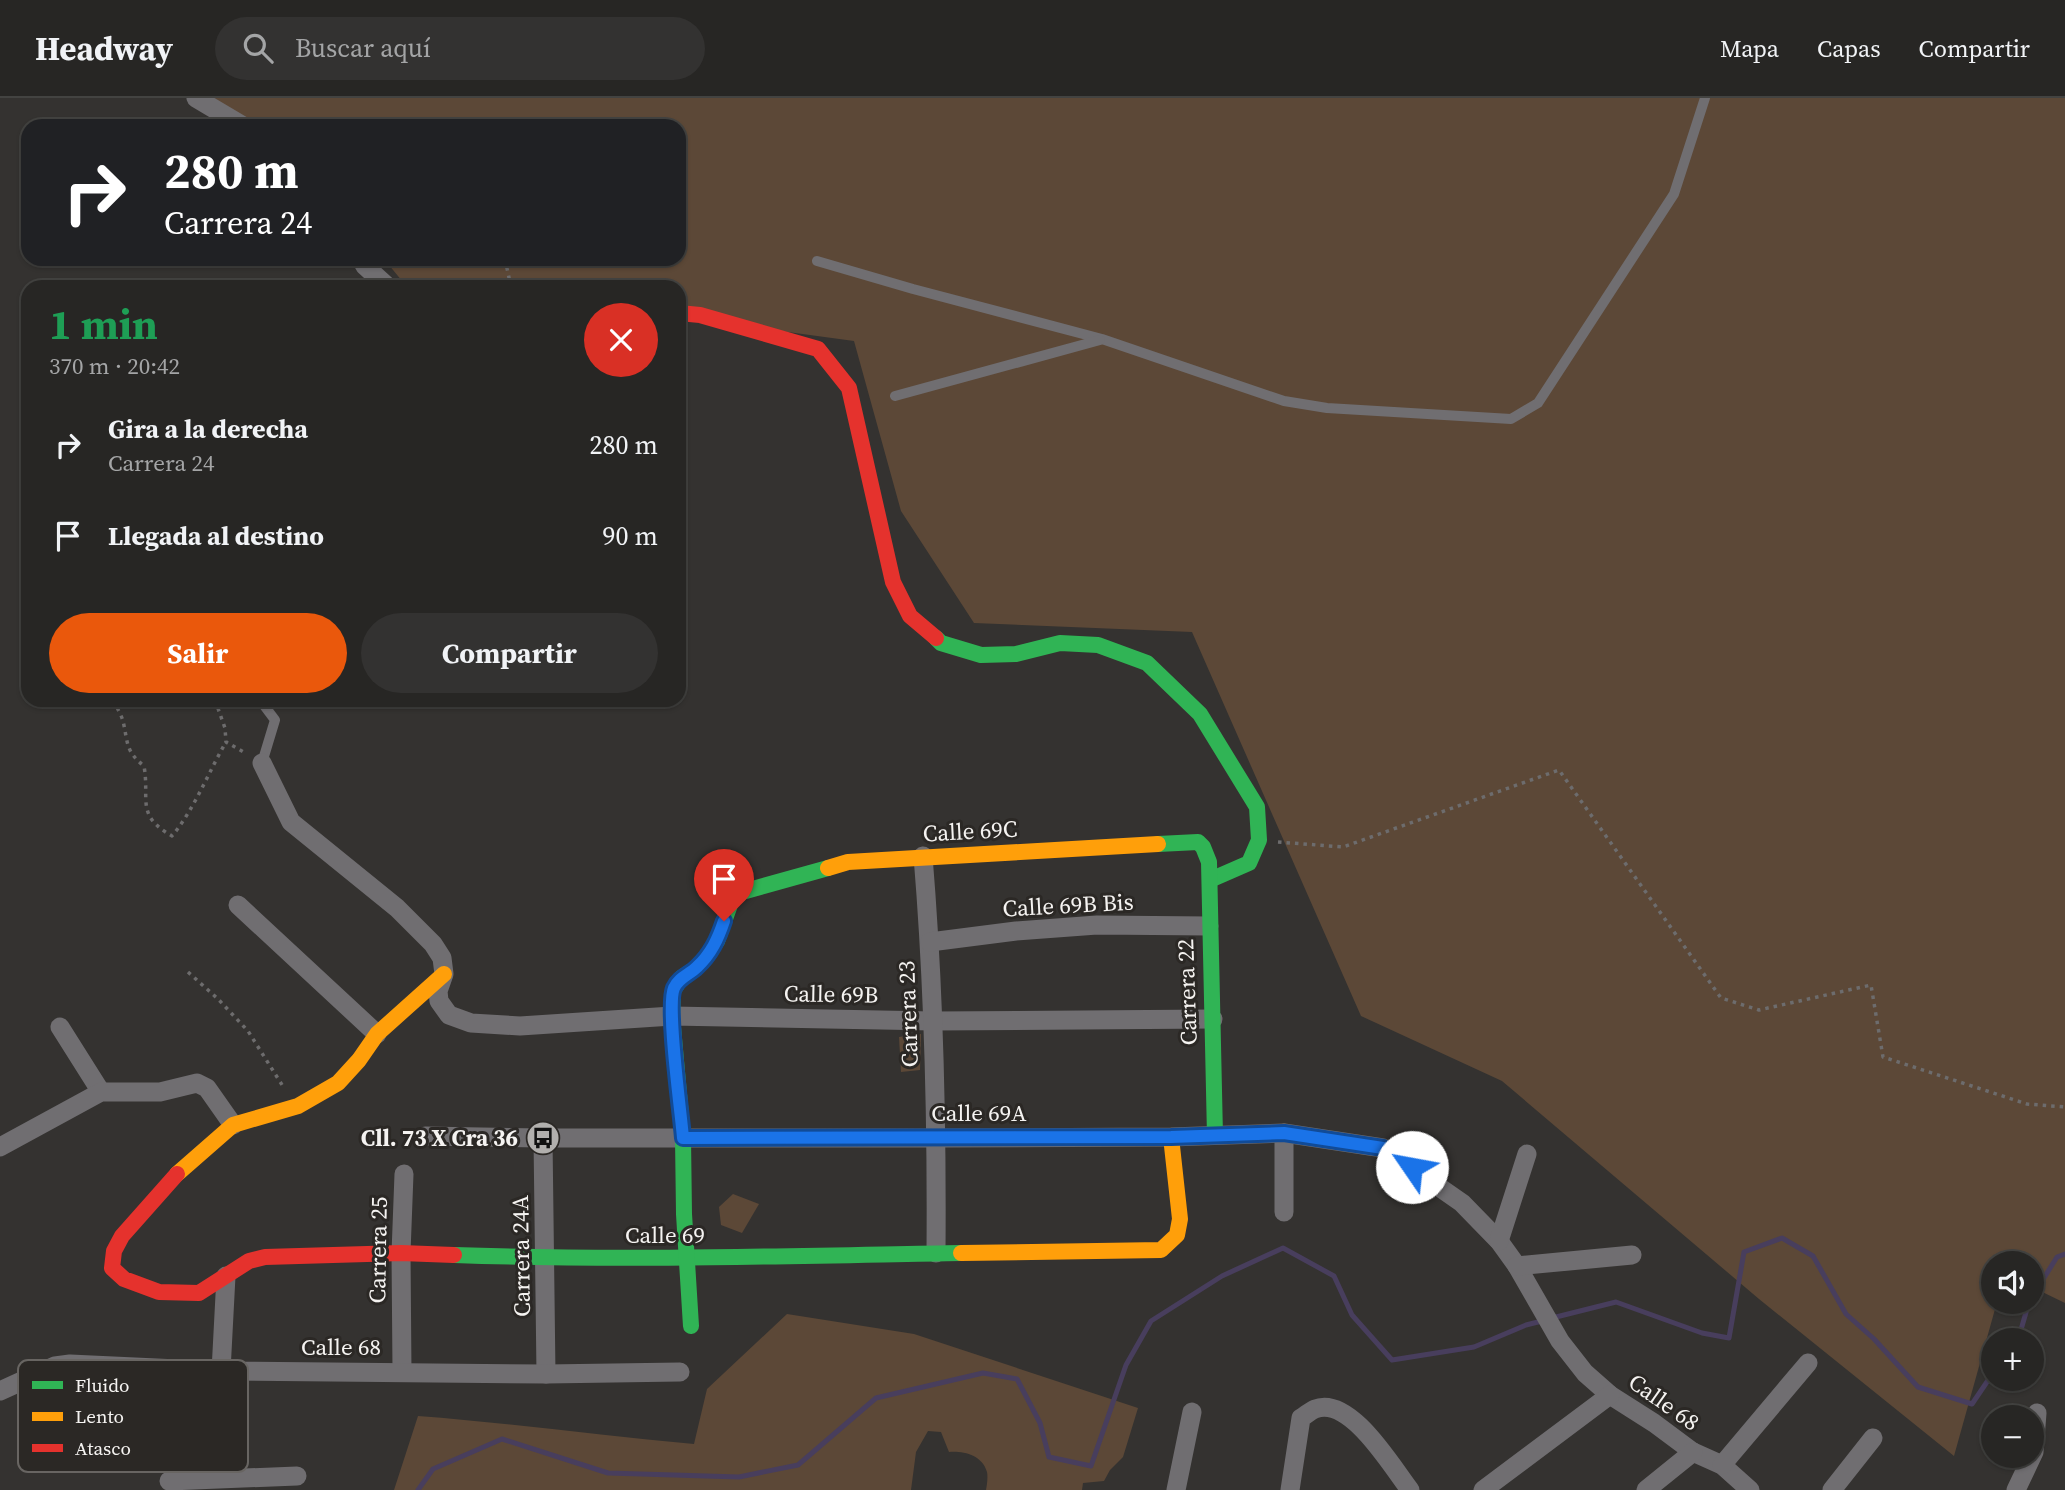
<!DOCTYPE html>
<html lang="es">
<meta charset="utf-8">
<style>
:root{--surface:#272624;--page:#333231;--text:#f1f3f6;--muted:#a4a5a6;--line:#434341;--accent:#ea580c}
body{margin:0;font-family:"Source Serif 4",serif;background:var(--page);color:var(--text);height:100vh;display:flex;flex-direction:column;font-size:26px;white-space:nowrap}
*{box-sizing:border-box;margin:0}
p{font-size:23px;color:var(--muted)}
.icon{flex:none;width:38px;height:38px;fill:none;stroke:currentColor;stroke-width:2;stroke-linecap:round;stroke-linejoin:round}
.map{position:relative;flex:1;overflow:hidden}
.details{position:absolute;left:21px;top:182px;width:665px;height:427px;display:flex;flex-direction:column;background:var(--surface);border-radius:21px;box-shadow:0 2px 5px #0004,0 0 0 2px var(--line)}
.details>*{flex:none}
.hud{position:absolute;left:21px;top:21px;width:665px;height:147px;border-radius:21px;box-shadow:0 2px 5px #0004,0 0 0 2px var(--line);background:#202124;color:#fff;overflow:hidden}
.fabs{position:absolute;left:1981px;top:1153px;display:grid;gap:14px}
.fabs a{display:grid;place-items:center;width:63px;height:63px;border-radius:50%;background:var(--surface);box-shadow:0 2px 5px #0004,0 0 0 2px var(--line);font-size:35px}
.pin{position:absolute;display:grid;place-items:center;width:60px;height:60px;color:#fff;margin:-72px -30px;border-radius:50% 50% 50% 0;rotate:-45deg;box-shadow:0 0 7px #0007}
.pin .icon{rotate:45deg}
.me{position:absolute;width:77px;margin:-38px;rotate:303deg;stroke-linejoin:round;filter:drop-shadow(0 0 5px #0008)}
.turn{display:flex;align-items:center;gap:24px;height:147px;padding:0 28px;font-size:32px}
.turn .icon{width:91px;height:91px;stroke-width:2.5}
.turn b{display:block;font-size:49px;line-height:60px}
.round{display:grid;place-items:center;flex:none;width:74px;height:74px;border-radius:37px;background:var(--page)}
.overview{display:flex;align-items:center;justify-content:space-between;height:119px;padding:0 28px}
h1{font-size:42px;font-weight:700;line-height:52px;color:#1e9e55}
.primary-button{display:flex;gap:14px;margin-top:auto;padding:14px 28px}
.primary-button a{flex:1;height:80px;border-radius:42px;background:var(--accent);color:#fff;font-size:28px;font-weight:700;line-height:80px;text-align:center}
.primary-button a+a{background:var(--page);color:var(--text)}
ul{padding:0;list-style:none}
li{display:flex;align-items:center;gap:21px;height:91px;padding:0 28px}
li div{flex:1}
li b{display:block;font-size:26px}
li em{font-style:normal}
header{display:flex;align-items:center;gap:42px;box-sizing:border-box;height:98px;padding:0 35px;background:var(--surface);border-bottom:2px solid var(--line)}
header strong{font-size:33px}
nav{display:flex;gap:38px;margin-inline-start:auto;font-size:24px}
.search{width:490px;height:63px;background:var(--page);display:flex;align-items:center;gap:18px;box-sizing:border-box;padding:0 24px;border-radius:38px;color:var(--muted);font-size:26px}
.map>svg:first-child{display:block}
</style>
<header>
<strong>Headway</strong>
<div class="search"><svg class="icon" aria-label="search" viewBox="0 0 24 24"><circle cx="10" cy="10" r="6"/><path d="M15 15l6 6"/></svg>Buscar aquí</div>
<nav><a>Mapa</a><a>Capas</a><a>Compartir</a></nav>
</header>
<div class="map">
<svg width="2065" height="1392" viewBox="0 0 2065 1392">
<rect width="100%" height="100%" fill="#343230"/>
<g fill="#5c4837">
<path d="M214 0H2065V1205L2032 1189V1166H1993V1204H1997L1954 1358 1759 1201 1502 983 1361 918 1192 534 974 525 901 413 854 243 679 219V189H407L384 161H679V28H252Z"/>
<path d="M921 936 920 972 901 974 899 939Z"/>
<path d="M733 1096 759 1106 742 1135 721 1127 719 1109Z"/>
<path d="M787 1216 914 1236 1138 1310 1123 1359 1110 1372 1104 1383 1083 1385 1082 1392H986C987 1387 988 1379 987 1374 982 1357 964 1353 949 1354L941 1334 928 1333 916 1354 911 1392H394L418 1318C511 1325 602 1338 694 1346L707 1291Z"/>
</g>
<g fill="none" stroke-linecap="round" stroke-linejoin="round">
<g stroke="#483e5d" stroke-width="5">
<path d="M2032 1199 2057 1159 2065 1156"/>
<path d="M1552 1220 1616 1204 1702 1235 1729 1240 1744 1154 1782 1140 1813 1158 1846 1216 1874 1241 1918 1289 1972 1306 1993 1275"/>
<path d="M2018 1242 2029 1204"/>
<path d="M418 1392 433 1371 502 1341 608 1375 739 1379 798 1367 876 1300 983 1275 1017 1281 1040 1325 1049 1359 1091 1368 1126 1267 1151 1223 1222 1178 1283 1150 1334 1178 1352 1217 1392 1262 1474 1249 1526 1227 1542 1223"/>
</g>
<g stroke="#6d6c6d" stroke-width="3.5" stroke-dasharray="3.5 5" stroke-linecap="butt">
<path d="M547 28V26"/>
<path d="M505 161 511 189"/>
<path d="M114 602C116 609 121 616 123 623 128 644 125 653 144 668 150 702 135 717 172 738 195 710 208 675 226 644"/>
<path d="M215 602 225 630 226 644 247 656"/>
<path d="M1278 744 1343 749 1559 672 1721 900 1759 912 1871 887 1883 959 2027 1006 2065 1009"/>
<path d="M188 874 218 901 248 933 284 990"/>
</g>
<g stroke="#706e71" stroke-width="10">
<path d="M817 163 913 191 1102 241 1284 303 1327 310 1511 321 1538 305 1674 96 1705 0"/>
<path d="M895 298 1100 242"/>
<path d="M260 602 275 622 262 665"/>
</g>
<g stroke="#706e71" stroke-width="19">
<path d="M196 0 243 28"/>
<path d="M361 161 365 168 388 189"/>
<path d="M262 665 291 724 397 810 433 846 442 860 444 876 438 893 439 903 449 917 471 925 520 928 672 918 933 923 1213 921"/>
<path d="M923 758C934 891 937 1022 936 1155"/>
<path d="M238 807 377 936"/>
<path d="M930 844 1016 833 1097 827 1209 828"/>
<path d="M60 929 101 994"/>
<path d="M1284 1035V1114"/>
<path d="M425 1038 543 1040H937L1171 1039 1284 1035 1383 1050 1462 1105 1499 1143 1517 1168 1560 1243 1585 1275 1610 1297 1654 1325 1693 1354 1722 1367 1750 1392"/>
<path d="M543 1040 546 1276"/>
<path d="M0 1049 101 994H160L197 985 207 990 233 1027"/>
<path d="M1499 1143 1527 1056"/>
<path d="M1517 1168 1632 1157"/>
<path d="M226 1178 221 1273 230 1380"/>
<path d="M402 1273 401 1155 404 1076"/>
<path d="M0 1293 55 1268 70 1266 221 1273 546 1276 680 1274"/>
<path d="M1722 1367 1808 1265"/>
<path d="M169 1383 297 1378"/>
<path d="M1176 1392 1192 1314"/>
<path d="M1290 1392 1301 1320C1305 1318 1310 1313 1315 1311 1350 1297 1392 1369 1410 1392"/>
<path d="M1483 1392 1610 1297"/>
<path d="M1646 1392 1693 1354"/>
<path d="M1832 1392 1873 1340"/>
<path d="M2016 1392 2034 1354 2037 1315"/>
</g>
<g stroke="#30b455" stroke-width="16">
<path d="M936 540 941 545 981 557 1016 556 1060 545 1098 547 1147 565 1200 616 1257 709 1259 742 1249 765 1210 782"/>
<path d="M1158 746 1198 744 1203 749 1209 764 1215 1038"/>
<path d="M454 1157C623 1163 792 1158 961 1155"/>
<path d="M691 1228 684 1116 683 1040 672 918 673 893 681 880 695 871 706 859 717 843 731 804 742 794 828 770"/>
</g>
<g stroke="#ff9f0a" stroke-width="16">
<path d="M828 770 848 764 1158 746"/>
<path d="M177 1076 233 1027 298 1008 338 985 359 962 377 936 444 876"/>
<path d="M961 1155 1161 1152 1177 1137 1180 1121 1171 1039"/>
</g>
<g stroke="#e5322d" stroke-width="16">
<path d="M679 215 700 217 818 251 849 290 893 484 910 518 936 540"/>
<path d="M177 1076 122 1138 114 1153 112 1170 124 1181 159 1194 199 1195 249 1163 265 1159 401 1155 454 1157"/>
</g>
</g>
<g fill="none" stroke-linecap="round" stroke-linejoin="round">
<defs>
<path id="route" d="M724 823C718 841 711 856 697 869 689 877 679 879 674 890 666 908 681 1014 683 1040L1171 1039 1284 1035 1383 1050 1412 1069"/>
</defs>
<use href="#route" stroke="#114b97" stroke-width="18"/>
<use href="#route" stroke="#1a73e8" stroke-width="12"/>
</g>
<defs>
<symbol id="bus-disc" viewBox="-11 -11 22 22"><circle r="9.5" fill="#b1afad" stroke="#2b2825"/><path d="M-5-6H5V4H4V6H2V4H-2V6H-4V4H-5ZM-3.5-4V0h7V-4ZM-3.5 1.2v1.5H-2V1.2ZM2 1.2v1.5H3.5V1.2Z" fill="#111"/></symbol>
</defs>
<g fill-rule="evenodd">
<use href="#bus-disc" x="524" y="1021" width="38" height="38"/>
</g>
<g text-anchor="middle" stroke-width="6" stroke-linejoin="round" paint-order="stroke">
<g font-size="23" fill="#f5f3f1" stroke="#2b2825">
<text transform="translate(970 733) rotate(-3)" y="8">Calle 69C</text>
<text transform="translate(1068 807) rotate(-3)" y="8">Calle 69B Bis</text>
<text transform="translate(1187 894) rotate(-92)" y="8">Carrera 22</text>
<text transform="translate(831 896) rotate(1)" y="8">Calle 69B</text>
<text transform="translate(908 916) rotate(-92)" y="8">Carrera 23</text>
<text x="979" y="1023">Calle 69A</text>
<text x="665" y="1145">Calle 69</text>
<text transform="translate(378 1152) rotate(-89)" y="8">Carrera 25</text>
<text transform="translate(521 1158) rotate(-91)" y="8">Carrera 24A</text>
<text x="341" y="1257">Calle 68</text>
<text transform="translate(1664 1304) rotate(35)" y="8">Calle 68</text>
</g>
<g font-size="23" font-weight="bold" fill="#f5f3f1" stroke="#2b2825" text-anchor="end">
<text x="518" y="1048">Cll. 73 X Cra 36</text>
</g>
</g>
<rect x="18" y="1262" width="230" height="112" rx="10" fill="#2b2825" stroke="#686562" stroke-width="2"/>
<rect x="32" y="1283" width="31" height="8" fill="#30b455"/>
<rect x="32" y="1314" width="31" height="9" fill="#ff9f0a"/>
<rect x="32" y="1346" width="31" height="8" fill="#e5322d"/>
<g font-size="19" fill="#f5f3f1">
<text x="75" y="1294">Fluido</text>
<text x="75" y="1325">Lento</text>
<text x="75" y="1357">Atasco</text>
</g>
</svg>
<div class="fabs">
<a><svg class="icon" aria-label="sound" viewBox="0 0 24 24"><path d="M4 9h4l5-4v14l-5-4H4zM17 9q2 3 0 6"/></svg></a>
<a>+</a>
<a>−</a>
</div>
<div class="pin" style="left:724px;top:823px;background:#d93025"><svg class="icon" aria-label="arrive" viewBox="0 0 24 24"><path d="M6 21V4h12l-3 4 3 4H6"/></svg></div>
<svg class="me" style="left:1412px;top:1069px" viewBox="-20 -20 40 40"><circle r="19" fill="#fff"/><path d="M0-13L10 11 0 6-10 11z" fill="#1a73e8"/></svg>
<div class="hud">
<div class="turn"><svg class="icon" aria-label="right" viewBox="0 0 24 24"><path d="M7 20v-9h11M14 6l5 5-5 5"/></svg><div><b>280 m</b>Carrera 24</div></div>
</div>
<section class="details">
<div class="overview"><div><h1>1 min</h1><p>370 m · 20:42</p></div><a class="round" style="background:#d93025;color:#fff"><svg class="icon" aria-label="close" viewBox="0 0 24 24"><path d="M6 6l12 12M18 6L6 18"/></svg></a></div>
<ul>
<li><svg class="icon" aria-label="right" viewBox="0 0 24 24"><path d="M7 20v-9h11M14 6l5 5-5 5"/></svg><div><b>Gira a la derecha</b><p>Carrera 24</p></div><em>280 m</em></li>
<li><svg class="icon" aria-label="arrive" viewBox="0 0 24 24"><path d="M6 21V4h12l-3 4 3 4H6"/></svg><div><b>Llegada al destino</b></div><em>90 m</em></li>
</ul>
<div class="primary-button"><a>Salir</a><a>Compartir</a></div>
</section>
</div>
